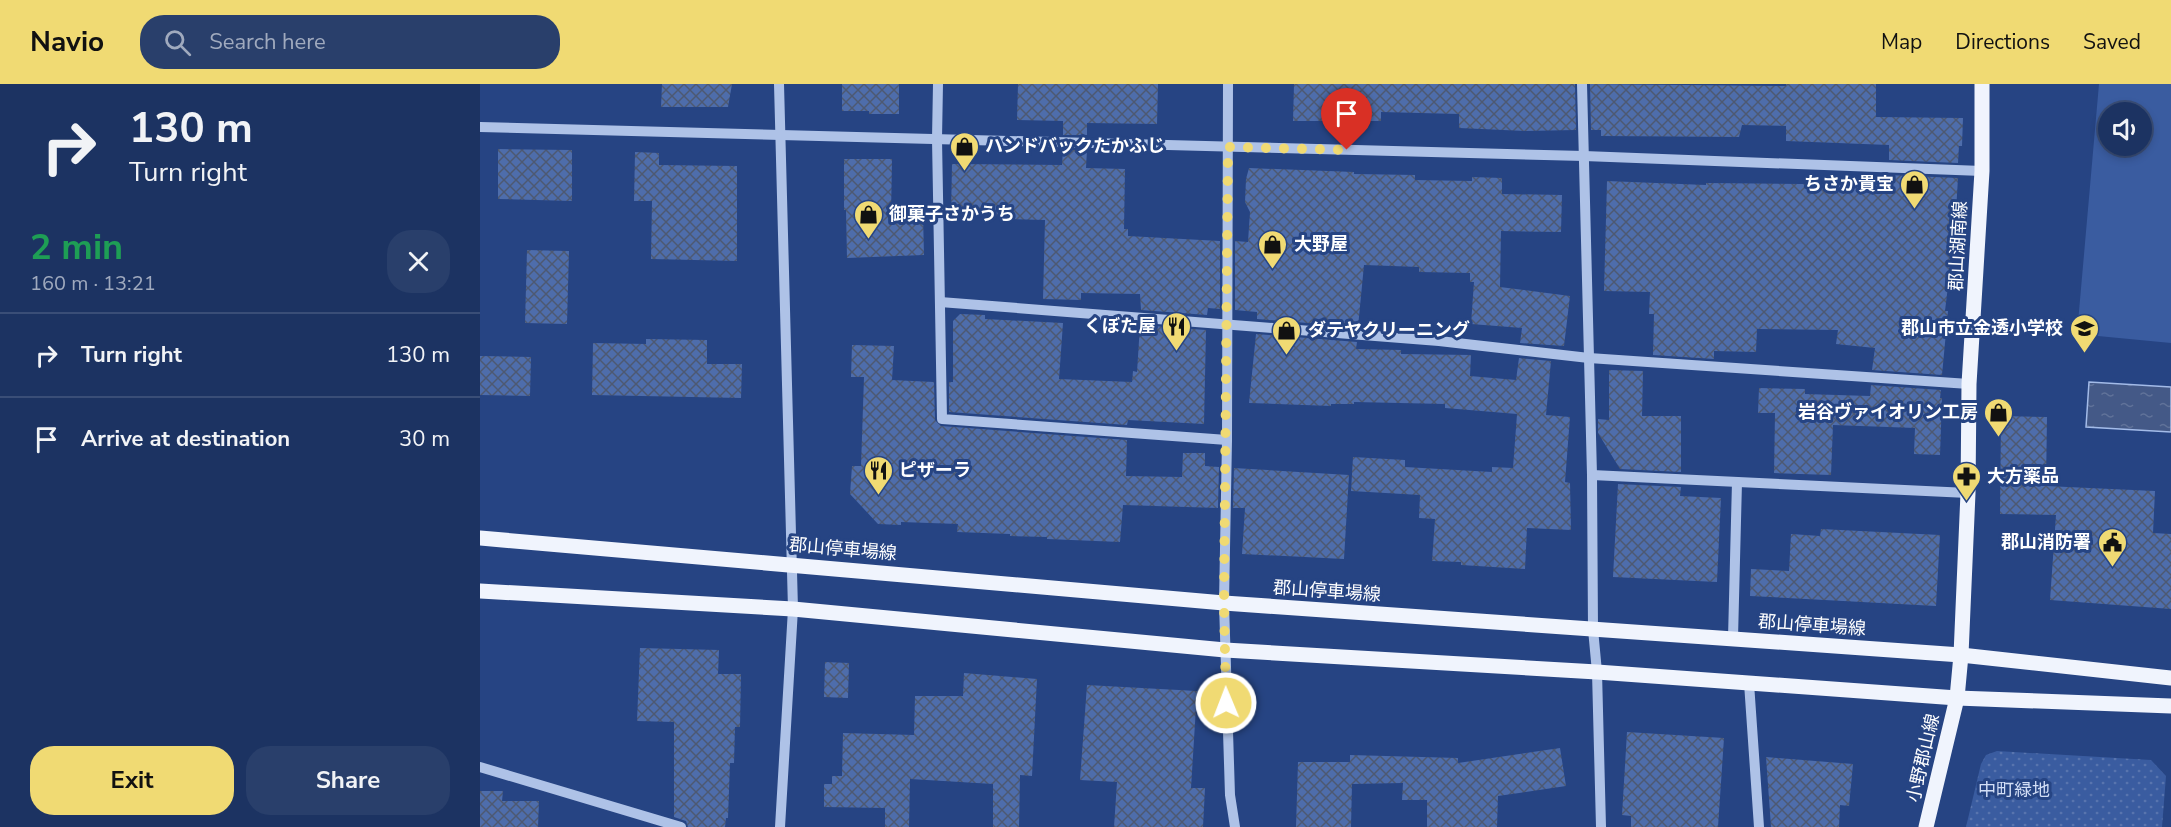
<!DOCTYPE html>
<meta charset="utf-8">
<style>
:root{--surface:#1c3362;--page:#293f6b;--text:#f1f3f6;--muted:#a0aabe;--line:#3a4e77;--accent:#f0da73}
body{margin:0;font-family:"Nunito Sans","Noto Sans JP",sans-serif;background:var(--page);color:var(--text);height:100vh;display:flex;flex-direction:column;font-size:22px;white-space:nowrap}
*{box-sizing:border-box;margin:0}
p{font-size:20px;color:var(--muted)}
.icon{flex:none;width:33px;height:33px;fill:none;stroke:currentColor;stroke-width:2;stroke-linecap:round;stroke-linejoin:round}
.map{position:relative;flex:1;overflow:hidden}
.panel{display:flex;flex-direction:column;background:var(--surface);width:480px}
.panel>*{flex:none}
.banner{background:#1c3362;color:var(--text);overflow:hidden}
.controls{position:absolute;left:1618px;top:18px;display:grid;gap:12px}
.controls a{display:grid;place-items:center;width:54px;height:54px;border-radius:50%;background:var(--surface);box-shadow:0 3px 9px #0003,0 0 0 2px var(--line);font-size:30px}
.pin{position:absolute;display:grid;place-items:center;width:51px;height:51px;color:#fff;margin:-62px -26px;border-radius:50% 50% 50% 0;rotate:-45deg;box-shadow:0 0 6px #0007}
.pin .icon{rotate:45deg}
.me{position:absolute;width:66px;margin:-33px;rotate:359deg;stroke-linejoin:round;filter:drop-shadow(0 0 4px #0008)}
.turn{display:flex;align-items:center;gap:21px;height:126px;padding:0 30px;font-size:27px}
.turn .icon{width:78px;height:78px;stroke-width:2.5}
.turn b{display:block;font-size:42px;line-height:51px}
.round{display:grid;place-items:center;flex:none;width:63px;height:63px;border-radius:24px;background:var(--page)}
.headline{display:flex;align-items:center;justify-content:space-between;height:102px;padding:0 30px}
h1{font-size:36px;font-weight:700;line-height:45px;color:#1e9e55}
.button{display:flex;gap:12px;margin-top:auto;padding:12px 30px}
.button a{flex:1;height:69px;border-radius:24px;background:var(--accent);color:#111;font-size:24px;font-weight:700;line-height:69px;text-align:center}
.button a+a{background:var(--page);color:var(--text)}
ul{padding:0;list-style:none}
li{display:flex;align-items:center;gap:18px;height:84px;padding:0 30px;border-top:2px solid var(--line)}
li div{flex:1}
li b{display:block;font-size:22px}
li em{font-style:normal}
header{display:flex;align-items:center;gap:36px;box-sizing:border-box;height:84px;padding:0 30px;background:var(--accent);color:#111}
header strong{font-size:28px}
nav{display:flex;gap:33px;margin-inline-start:auto;font-size:21px}
.search{width:420px;height:54px;background:var(--page);display:flex;align-items:center;gap:15px;box-sizing:border-box;padding:0 21px;border-radius:24px;color:var(--muted);font-size:22px}
main{display:flex;flex:1;min-height:0}
.map>svg:first-child{display:block}
</style>
<header>
<strong>Navio</strong>
<div class="search"><svg class="icon" aria-label="search" viewBox="0 0 24 24"><circle cx="10" cy="10" r="6"/><path d="M15 15l6 6"/></svg>Search here</div>
<nav><a>Map</a><a>Directions</a><a>Saved</a></nav>
</header>
<main>
<section class="panel">
<div class="banner">
<div class="turn"><svg class="icon" aria-label="right" viewBox="0 0 24 24"><path d="M7 20v-9h11M14 6l5 5-5 5"/></svg><div><b>130 m</b>Turn right</div></div>
</div>
<div class="headline"><div><h1>2 min</h1><p>160 m · 13:21</p></div><a class="round"><svg class="icon" aria-label="close" viewBox="0 0 24 24"><path d="M6 6l12 12M18 6L6 18"/></svg></a></div>
<ul>
<li><svg class="icon" aria-label="right" viewBox="0 0 24 24"><path d="M7 20v-9h11M14 6l5 5-5 5"/></svg><div><b>Turn right</b></div><em>130 m</em></li>
<li><svg class="icon" aria-label="arrive" viewBox="0 0 24 24"><path d="M6 21V4h12l-3 4 3 4H6"/></svg><div><b>Arrive at destination</b></div><em>30 m</em></li>
</ul>
<div class="button"><a>Exit</a><a>Share</a></div>
</section>
<div class="map">
<svg width="1691" height="743" viewBox="0 0 1691 743">
<defs>
<pattern id="park-dots" width="8" height="8" patternUnits="userSpaceOnUse" patternTransform="scale(1.5)"><rect width="8" height="8" fill="#3a5ca0"/><path d="M2 2h.1M6 6h.1" fill="none" stroke="#5874ae" stroke-width="1.8" stroke-linecap="round"/></pattern>
<pattern id="water-ripples" width="26" height="14" patternUnits="userSpaceOnUse" patternTransform="scale(1.5)"><rect width="26" height="14" fill="#445987"/><path d="M2 4q2-2 4 0t4 0M15 11q2-2 4 0t4 0" fill="none" stroke="#607299"/></pattern>
<pattern id="building-cross-hatch" width="8" height="8" patternUnits="userSpaceOnUse" patternTransform="scale(1.5)"><rect width="8" height="8" fill="#4e6dab"/><path d="M0 0l8 8M0 8l8-8" fill="none" stroke="#4d5972"/></pattern>
</defs>
<rect width="100%" height="100%" fill="#264483"/>
<path fill="url(#park-dots)" d="M1517 667 1671 676 1686 692 1682 743H1486L1501 680 1506 671Z"/>
<path fill="#3a5ca0" fill-rule="evenodd" d="M1619 0H1691V259L1597 250ZM1629 28H1662V62H1629Z"/>
<path fill="url(#water-ripples)" stroke="#a3bbe8" stroke-width="1.5" d="M1609 298 1691 303V348L1606 343Z"/>
<g fill="url(#building-cross-hatch)">
<path d="M182 0H252L248 23H181Z"/>
<path d="M362 0H419V30H389V27H362Z"/>
<path d="M538 0H678L677 40 607 39V51H583V37L537 36Z"/>
<path d="M814 0H1095L1096 46 1045 47 979 44V30L901 28V37H813Z"/>
<path d="M1110 0 1306 2V0H1396V33L1483 34 1482 62H1479L1478 79 1409 76V61L1306 57V42L1262 41 1259 53 1121 52V46H1111Z"/>
<path d="M18 65 92 66V117L18 115Z"/>
<path d="M583 66H607L606 84 645 85 644 145H648V152L740 157V225L728 224 727 231 661 226 660 210 601 209V216L563 215 565 136 526 135V132L471 131 472 80 582 81Z"/>
<path d="M155 68 179 69V81L257 82V177L171 175 172 117H154Z"/>
<path d="M364 75H412L411 132 443 131 444 171 367 174 366 126H364Z"/>
<path d="M769 84 874 88V90L935 91V96L992 97V93L1022 94V110L1082 111 1081 148 1021 147 1020 203 1090 212 1084 262 1040 259 1042 244 991 240 994 198H990V189L939 188V183L884 181 878 243 777 235V228L755 226V157L768 158 770 128 765 118 766 95Z"/>
<path d="M1408 91 1478 94 1475 144 1465 227H1468L1462 291 1392 286 1395 264 1356 260 1358 246 1277 245 1276 268 1234 267V275L1173 271 1174 230H1169L1170 208 1124 207 1127 97 1226 101V99L1408 101Z"/>
<path d="M47 166 89 167 87 240 45 239Z"/>
<path d="M480 230 505 231V235L583 239 579 295 652 298 653 287 657 288 660 241 726 246 724 340 648 336 647 341 469 328V298H473V237Z"/>
<path d="M776 250 877 258 876 265 921 266V270L991 271 990 292 1036 296 1039 274 1071 277 1066 331 1090 333 1085 398 1090 399 1091 446 1047 444 1045 485 981 481V478L952 477 955 435 939 434 940 411 871 407 873 373 925 376V383L1012 388V383L1033 384 1037 330 965 324V320L874 318V320H851V322L769 319Z"/>
<path d="M166 255 227 256V280H262L261 314 112 311 113 259 166 260Z"/>
<path d="M372 261 414 262 412 296 454 298 455 336 461 342 647 356 646 392 702 393 703 369H725V382L739 383 738 424 643 421 640 458 567 455V453L530 452V450L477 448 478 440 421 438V441L398 440 370 410 372 382H381L384 293H371Z"/>
<path d="M0 272 51 273 50 312 0 311Z"/>
<path d="M1129 286 1163 287 1162 332H1201V388L1140 385 1118 349V335L1129 336Z"/>
<path d="M1391 301 1461 306 1460 314H1462L1460 371 1434 370 1435 344 1353 341 1351 391 1294 389 1295 329H1278L1279 304 1325 305V310L1390 312Z"/>
<path d="M1521 332 1567 333 1566 402 1675 407 1673 449 1691 450V525L1570 516 1576 431 1520 430Z"/>
<path d="M754 384 869 391 864 475 762 470 765 424H753Z"/>
<path d="M1138 400 1201 403 1200 412 1241 414 1237 498 1133 493Z"/>
<path d="M1341 445 1460 451 1456 522 1270 512 1271 485 1309 487 1311 450 1340 452Z"/>
<path d="M160 564 239 566 238 590H261L260 643H255L254 679H250L248 734H246L245 743H208L206 737 194 733V638L157 637Z"/>
<path d="M345 578 369 579 368 614 344 613Z"/>
<path d="M484 589 557 595 552 692 540 691 539 743H513V700L430 695 429 743H405V724L344 723V700H352V692H362L363 649 434 651 435 612H483Z"/>
<path d="M607 601 717 607 711 704H725L723 743H634L637 698 600 696Z"/>
<path d="M1147 648 1244 654 1238 743H1151V732L1142 731Z"/>
<path d="M1080 664 1086 702 1018 712 1017 743H947V716H922L923 699 872 700 871 743H816L818 678H870V671L978 674V679Z"/>
<path d="M1286 673 1373 680 1369 722 1360 721 1359 743H1291Z"/>
<path d="M0 707H23L22 717H59L58 743H0Z"/>
</g>
<g fill="none" stroke-linecap="round" stroke-linejoin="round">
<g stroke="#aec2e7" stroke-width="10">
<path d="M299 0 313 525 300 743"/>
<path d="M458 0 457 55 462 335 747 356"/>
<path d="M748 0 747 356 744 519 750 711 755 743"/>
<path d="M1102 0 1112 391 1113 545 1117 588 1121 743"/>
<path d="M0 43 1104 72 1502 87"/>
<path d="M460 218 959 257 1109 274 1489 300"/>
<path d="M1112 391 1488 409"/>
<path d="M1253 554 1257 398"/>
<path d="M1269 599 1279 743"/>
<path d="M0 683 201 743"/>
</g>
<g stroke="#f0f4fd" stroke-width="15">
<path d="M0 454 744 519 1481 571 1691 594"/>
<path d="M0 507 313 525 745 566 1117 588 1477 614 1691 622"/>
<path d="M1446 743 1477 614 1481 571 1488 409 1489 300 1502 87V0"/>
</g>
</g>
<g fill="none" stroke-linecap="round" stroke-linejoin="round">
<path stroke="#f0da73" stroke-width="10" stroke-dasharray="0 18" d="M746 619 744 519 748 63 867 66"/>
</g>
<defs>
<symbol id="shop-pin" viewBox="-11 -11 22 30"><path d="M0 17L-7.5 6A9.5 9.5 0 1 1 7.5 6Z" fill="#f0da73" stroke="#264483"/><path d="M-5-2.5h2.3a2.7 3.5 0 0 1 5.4 0H5L5.5 6h-11ZM-1.5-2.5h3a1.5 2.3 0 0 0-3 0Z" fill="#111"/></symbol>
<symbol id="restaurant-pin" viewBox="-11 -11 22 30"><path d="M0 17L-7.5 6A9.5 9.5 0 1 1 7.5 6Z" fill="#f0da73" stroke="#264483"/><path d="M-5-6h1v4h1v-4h1v4h1v-4h1v5L-1.5 .5V6h-2V.5L-5-1ZM5-6V6H3V1.5H1.5Q1.5-4 5-6Z" fill="#111"/></symbol>
<symbol id="school-pin" viewBox="-11 -11 22 30"><path d="M0 17L-7.5 6A9.5 9.5 0 1 1 7.5 6Z" fill="#f0da73" stroke="#264483"/><path d="M0-5L7-2L0 1L-7-2ZM-4 1L0 2.5L4 1V4Q0 6-4 4Z" fill="#111"/></symbol>
<symbol id="pharmacy-pin" viewBox="-11 -11 22 30"><path d="M0 17L-7.5 6A9.5 9.5 0 1 1 7.5 6Z" fill="#f0da73" stroke="#264483"/><path d="M-2-6h4v4h4v4h-4v4h-4v-4h-4v-4h4Z" fill="#111"/></symbol>
<symbol id="civic-pin" viewBox="-11 -11 22 30"><path d="M0 17L-7.5 6A9.5 9.5 0 1 1 7.5 6Z" fill="#f0da73" stroke="#264483"/><path d="M-.6-6.5H3V-4.5H.6V-3L4-1V1h2V6H-6V1h2V-1L-.6-3ZM-1.2 2.5V6h2.4V2.5Z" fill="#111"/></symbol>
</defs>
<g fill-rule="evenodd">
<use href="#shop-pin" x="468" y="46" width="33" height="45"/>
<use href="#shop-pin" x="1418" y="84" width="33" height="45"/>
<use href="#shop-pin" x="372" y="114" width="33" height="45"/>
<use href="#shop-pin" x="776" y="144" width="33" height="45"/>
<use href="#restaurant-pin" x="680" y="226" width="33" height="45"/>
<use href="#school-pin" x="1588" y="228" width="33" height="45"/>
<use href="#shop-pin" x="790" y="230" width="33" height="45"/>
<use href="#shop-pin" x="1502" y="312" width="33" height="45"/>
<use href="#restaurant-pin" x="382" y="370" width="33" height="45"/>
<use href="#pharmacy-pin" x="1470" y="376" width="33" height="45"/>
<use href="#civic-pin" x="1616" y="442" width="33" height="45"/>
</g>
<g text-anchor="middle" stroke-width="6" stroke-linejoin="round" paint-order="stroke">
<g font-size="18" font-weight="bold" fill="#fff" stroke="#264483" text-anchor="start">
<text x="505" y="68">ハンドバックたかふじ</text>
<text x="1414" y="106" text-anchor="end">ちさか貴宝</text>
<text x="409" y="136">御菓子さかうち</text>
<text x="814" y="166">大野屋</text>
<text x="676" y="248" text-anchor="end">くぼた屋</text>
<text x="1583" y="250" text-anchor="end">郡山市立金透小学校</text>
<text x="828" y="252">ダテヤクリーニング</text>
<text x="1498" y="334" text-anchor="end">岩谷ヴァイオリン工房</text>
<text x="419" y="392">ピザーラ</text>
<text x="1507" y="398">大方薬品</text>
<text x="1611" y="464" text-anchor="end">郡山消防署</text>
</g>
<g font-size="18" fill="#fff" stroke="#264483">
<text transform="translate(1478 162) rotate(-87)" y="6">郡山湖南線</text>
<text transform="translate(363 465) rotate(5)" y="6">郡山停車場線</text>
<text transform="translate(847 507) rotate(4)" y="6">郡山停車場線</text>
<text transform="translate(1332 541) rotate(4)" y="6">郡山停車場線</text>
<text transform="translate(1443 674) rotate(-77)" y="6">小野郡山線</text>
</g>
<g font-size="18" fill="#d2def6" stroke="#264483">
<text x="1534" y="712">中町緑地</text>
</g>
</g>
</svg>
<div class="controls">
<a><svg class="icon" aria-label="sound" viewBox="0 0 24 24"><path d="M4 9h4l5-4v14l-5-4H4zM17 9q2 3 0 6"/></svg></a>
</div>
<div class="pin" style="left:867px;top:66px;background:#d93025"><svg class="icon" aria-label="arrive" viewBox="0 0 24 24"><path d="M6 21V4h12l-3 4 3 4H6"/></svg></div>
<svg class="me" style="left:746px;top:619px" viewBox="-20 -20 40 40"><circle r="17" fill="#f0da73" stroke="#fff" stroke-width="3"/><path d="M0-11L8 9 0 5-8 9z" fill="#fff"/></svg>
</div>
</main>
